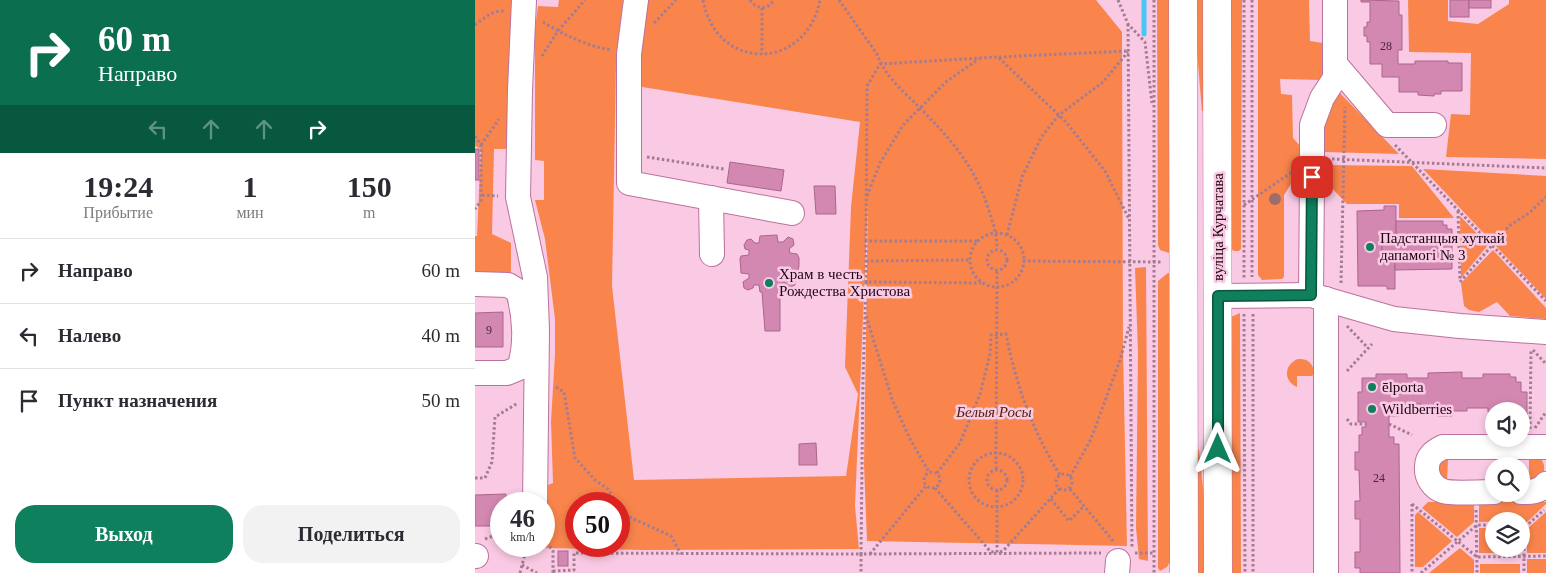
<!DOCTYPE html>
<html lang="ru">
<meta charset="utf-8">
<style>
:root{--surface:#fff;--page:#f2f2f3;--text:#2b2b33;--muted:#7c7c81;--line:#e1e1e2;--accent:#0e805d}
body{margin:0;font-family:Georgia,serif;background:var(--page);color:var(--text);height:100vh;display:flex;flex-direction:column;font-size:19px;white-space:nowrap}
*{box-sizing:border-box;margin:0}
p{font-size:16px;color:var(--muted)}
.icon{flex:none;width:28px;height:28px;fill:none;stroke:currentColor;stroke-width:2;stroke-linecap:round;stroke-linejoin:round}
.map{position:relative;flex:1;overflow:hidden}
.side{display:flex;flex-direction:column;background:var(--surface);width:475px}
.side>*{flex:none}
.top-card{background:#0b6e4f;color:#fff;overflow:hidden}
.tools{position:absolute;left:1010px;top:402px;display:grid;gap:10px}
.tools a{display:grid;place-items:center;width:45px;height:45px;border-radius:50%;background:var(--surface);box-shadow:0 2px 8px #0003;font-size:25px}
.speed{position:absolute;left:15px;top:492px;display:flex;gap:10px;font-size:25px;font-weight:700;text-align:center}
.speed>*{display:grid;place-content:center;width:65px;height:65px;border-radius:50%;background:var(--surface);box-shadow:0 2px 8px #0003;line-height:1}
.speed small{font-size:12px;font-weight:400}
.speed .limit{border:8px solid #d22;background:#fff;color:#111}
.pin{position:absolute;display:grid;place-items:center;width:42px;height:42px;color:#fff;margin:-21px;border-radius:10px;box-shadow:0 2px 8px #0006}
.me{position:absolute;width:55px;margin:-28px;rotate:0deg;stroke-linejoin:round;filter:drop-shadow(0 0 4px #0008)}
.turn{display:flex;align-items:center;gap:18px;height:105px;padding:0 15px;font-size:22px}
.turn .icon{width:65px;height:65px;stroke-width:2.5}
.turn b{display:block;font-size:35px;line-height:42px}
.lanes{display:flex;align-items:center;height:48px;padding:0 15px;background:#0003;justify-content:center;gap:25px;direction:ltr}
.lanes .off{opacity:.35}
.eta{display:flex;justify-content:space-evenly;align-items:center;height:85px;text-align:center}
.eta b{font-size:30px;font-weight:800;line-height:35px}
.primary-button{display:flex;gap:10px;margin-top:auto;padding:10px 15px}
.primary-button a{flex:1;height:58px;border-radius:20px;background:var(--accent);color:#fff;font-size:20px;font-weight:800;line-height:58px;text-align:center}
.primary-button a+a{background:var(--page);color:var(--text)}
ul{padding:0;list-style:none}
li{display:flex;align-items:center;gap:15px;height:65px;padding:0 15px;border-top:1px solid var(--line)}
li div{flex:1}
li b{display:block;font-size:19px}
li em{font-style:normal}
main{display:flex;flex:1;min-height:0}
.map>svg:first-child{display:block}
</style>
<main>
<section class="side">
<div class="top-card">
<div class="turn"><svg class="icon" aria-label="right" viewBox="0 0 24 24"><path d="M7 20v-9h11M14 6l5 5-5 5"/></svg><div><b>60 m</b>Направо</div></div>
<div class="lanes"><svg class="icon off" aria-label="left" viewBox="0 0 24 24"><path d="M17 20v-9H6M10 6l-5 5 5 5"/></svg><svg class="icon off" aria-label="ahead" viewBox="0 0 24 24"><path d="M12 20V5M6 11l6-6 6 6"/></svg><svg class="icon off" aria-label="ahead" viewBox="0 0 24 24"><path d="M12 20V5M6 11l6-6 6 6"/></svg><svg class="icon" aria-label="right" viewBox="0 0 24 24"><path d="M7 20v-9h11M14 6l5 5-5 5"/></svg></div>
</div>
<div class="eta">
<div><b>19:24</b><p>Прибытие</p></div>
<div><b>1</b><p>мин</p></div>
<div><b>150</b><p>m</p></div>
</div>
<ul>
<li><svg class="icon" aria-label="right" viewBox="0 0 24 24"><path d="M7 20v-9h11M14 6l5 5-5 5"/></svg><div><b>Направо</b></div><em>60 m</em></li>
<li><svg class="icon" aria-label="left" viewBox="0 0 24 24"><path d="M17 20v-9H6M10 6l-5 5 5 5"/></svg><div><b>Налево</b></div><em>40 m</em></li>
<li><svg class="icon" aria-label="arrive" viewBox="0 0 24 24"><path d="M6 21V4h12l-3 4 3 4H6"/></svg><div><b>Пункт назначения</b></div><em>50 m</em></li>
</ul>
<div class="primary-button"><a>Выход</a><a>Поделиться</a></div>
</section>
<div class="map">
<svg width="1071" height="573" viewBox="0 0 1071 573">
<rect width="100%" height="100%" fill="#facae4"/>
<g fill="#f9854c" fill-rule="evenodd">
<path d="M0 0H40L34 149H19L17 234 36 243V276L0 277V236H2L6 149 0 146Z"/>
<path d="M84 0H148L141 65 137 286 159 480 371 476 383 394 370 367 376 207 385 122 161 86 169 0H621L647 32 648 348 652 546 392 541 389 465 393 201 380 506 384 549 168 550 68 548V487L78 483 76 421 80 354V319L70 239 60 200H69V161L60 160V29L63 6 83 7ZM101 504H144V546H101Z"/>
<path d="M682 0H696V251L694 253 685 250 683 245Z"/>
<path d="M721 0H731V111H727L721 40Z"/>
<path d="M756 0H767L766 249 764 251H759L756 249Z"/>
<path d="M783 0H834L835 41 854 44 857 50 847 80 805 79 806 94 817 95 818 138 827 148 826 181 816 184 809 195V277L807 279 787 280 783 275Z"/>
<path d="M933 0H973V21L1003 24 1034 4V0H1071V159L971 157 976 114 995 115 996 53 934 52Z"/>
<path d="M861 89 924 154 849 152 850 115Z"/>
<path d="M847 165 937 166 979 218H924V204H872L852 183Z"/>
<path d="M948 169 1071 176V299Z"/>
<path d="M985 216 1013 245 986 278Z"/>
<path d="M1018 250 1071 308V319L1035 316 1022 302 1004 312 994 310 989 306 986 283Z"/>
<path d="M671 267 673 561 664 559 661 528 663 352 660 268Z"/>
<path d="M693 273H696V560L692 567 685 571 683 568V281Z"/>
<path d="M765 313 766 573H756V317Z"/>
<path d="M823 359C833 358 839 364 839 374L837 376H822V387C808 381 809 364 823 359Z"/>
<path d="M722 450H724L731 516V573H722Z"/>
<path d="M1063 456C1070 462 1070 467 1068 477L1058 484 1054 479V458Z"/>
<path d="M964 457 973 459 972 481 968 485 958 462Z"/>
<path d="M953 502H999V522L982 537 947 508Z"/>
<path d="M1004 502H1071V504L1051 523H1046V521L1004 522Z"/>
<path d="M943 512 977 541 948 567H940V515Z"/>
<path d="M1071 512V553H1052V529Z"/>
<path d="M1004 528H1019V549H1046V553H1004Z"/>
<path d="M985 548 999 560V573H954Z"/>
<rect x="1052" y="559" width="19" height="14"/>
<rect x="1005" y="564" width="40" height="9"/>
</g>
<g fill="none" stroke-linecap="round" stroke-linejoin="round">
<path stroke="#44c9f7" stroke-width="5" d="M669 0V34"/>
</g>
<g fill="#d388b2" stroke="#ab648d">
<path d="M886 0 924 1V15H927V50H923V64H940V61H973V63H987V91H966V94H959V96L943 95V92H924V77H907V64H895V42H892V36H889V27H892V22H895V2H886Z"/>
<rect x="975" y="0" width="19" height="17"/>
<rect x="994" y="0" width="22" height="8"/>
<rect x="0" y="149" width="4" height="31"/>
<path d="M255 162 309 170 306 191 252 183Z"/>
<path d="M339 186H360L361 214H341Z"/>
<path d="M909 206H921V234H907V262H920V289H912V286H883L882 211 909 210Z"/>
<path d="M921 221H968V225H972V229H977V269L920 270V262H907V234H921Z"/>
<path d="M302 235 303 242H308L313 237 318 239 319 245 314 249 315 253 322 254 324 258V266L323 271 316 272V276L320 280V285L313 288 310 283H307V291H305V331H290L287 292H285L284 285H279L278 288 273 290 269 288 268 282 274 278V274L266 273 265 259 266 256 274 255V250L270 249 269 245 272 240 276 239 280 243H284L285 236Z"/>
<path d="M28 312V347H0V313Z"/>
<path d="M987 372V378H1008V374H1035V377H1041V382H1046V392H1052V419H1049V426H1046V411L1013 412V408H992V411H977V416H962V410L946 411V404H924V416H914V437H919V444H924L925 573H885V568H880V552H885V519H880V501H885L884 470H880V452H884V435H887V427H891V422H883V392H887V378H901V374H932V378H953V373Z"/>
<path d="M341 443 342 465H324V444Z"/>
<path d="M31 494V504H26V526H0V495Z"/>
<rect x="83" y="551" width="10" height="15"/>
</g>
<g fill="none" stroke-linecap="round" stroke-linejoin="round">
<defs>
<g id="minor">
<path d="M49 0 45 90 43 197 60 277 62 330 60 504"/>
<path d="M161 0 154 54V183L317 213"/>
<path d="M860 64 912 125H959"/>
<path d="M837 159V125L847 98 860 78V0"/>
<path d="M236 198 237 254"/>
<path d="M0 284 33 285 43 291C50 315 52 345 44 368L32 373H0"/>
<path d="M836 295 837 177"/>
<path d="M743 296 836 295 919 319 985 326 1071 332"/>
<path d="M1019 492C1008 492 976 494 968 491 958 488 951 477 952 467 952 456 960 451 968 447H1071"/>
<path d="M1046 492C1056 492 1065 492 1071 484"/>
<path d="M0 556H1"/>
<path d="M642 573 643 561"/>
<path d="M851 573V299"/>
</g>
<g id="major">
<path d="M708 0 709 573"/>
<path d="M742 0 743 573"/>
</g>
</defs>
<use href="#minor" stroke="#bb729c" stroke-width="26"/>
<use href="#major" stroke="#bb729c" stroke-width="29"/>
<g stroke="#a37c92" stroke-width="3" stroke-dasharray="2.5 2.5" stroke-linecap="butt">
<path d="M228 0C241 72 331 72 345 0"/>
<path d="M275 0C282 10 293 10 299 0"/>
<path d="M364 0 402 54C409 75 427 90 442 105 474 137 499 164 513 208 518 222 522 234 522 249"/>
<path d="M643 0 653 24 670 42 677 103"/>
<path d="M679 0V573"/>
<path d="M769 0V278"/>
<path d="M777 0V277"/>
<path d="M287 8V54"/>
<path d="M68 22C89 35 112 46 136 50"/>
<path d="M179 23 201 0"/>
<path d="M653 24 657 548"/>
<path d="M0 25C9 18 18 10 30 11"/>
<path d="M67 56 83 31 110 0"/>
<path d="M524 57 653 51"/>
<path d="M0 136 6 145V201L0 209"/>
<path d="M6 145 24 119"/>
<path d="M920 145 1071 301"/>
<path d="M172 157 249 169"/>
<path d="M857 159 1071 168"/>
<path d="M7 195 23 196"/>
<path d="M392 196 405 163 428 125 472 81 504 59"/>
<path d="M769 205 817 172"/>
<path d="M983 211 985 281"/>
<circle cx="522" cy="260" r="27"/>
<path d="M532 235 547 177 567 136 584 115 628 82 653 52"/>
<path d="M391 241 392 86 405 64 523 57 591 122 630 171 654 219"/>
<path d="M502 241H391V282L506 283"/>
<circle cx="522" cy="260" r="10"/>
<path d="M391 261 494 260"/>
<path d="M548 261 688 262"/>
<path d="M391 282 388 378 386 554 626 553"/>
<path d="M985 282 1034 226 1054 213 1071 197"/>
<path d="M866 283 870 107"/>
<path d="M769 314 770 573"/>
<path d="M778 314V573"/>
<path d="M391 316 417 399 435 439 454 472"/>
<path d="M872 326 893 348"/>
<path d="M1058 350 1071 364"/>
<path d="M872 371 897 344"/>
<path d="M81 387 89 392 100 458 120 480 133 489 142 504"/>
<path d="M872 419 876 424H891"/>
<path d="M914 424 937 435"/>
<path d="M1060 428 1071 412"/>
<path d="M1055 429 1056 350"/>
<circle cx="521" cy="480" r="27"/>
<path d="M521 469 522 270"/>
<circle cx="522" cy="480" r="10"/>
<circle cx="457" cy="480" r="8"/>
<path d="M462 473 485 443 505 394 515 354 516 335 531 334C541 385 558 432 585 475"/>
<circle cx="589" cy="482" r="8"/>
<path d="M595 477 616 439 645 360 654 327"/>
<path d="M0 478H10L17 462 20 417 43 403"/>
<path d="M460 488 515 551 520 553"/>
<path d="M595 489 639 542"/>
<path d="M522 490V554"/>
<path d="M576 499 594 521 609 506"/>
<path d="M937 504 1002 557 1071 556"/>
<path d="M937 504V573"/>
<path d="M144 507 148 514 196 536 206 554"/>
<path d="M1001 510 1002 573"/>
<path d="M1046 525 1049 527V573"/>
<path d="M1050 527 1069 510"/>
<path d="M69 538 78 551V573"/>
<path d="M10 539 26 533"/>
<path d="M525 552 528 551 584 489"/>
<path d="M660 553H679"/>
<path d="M395 554 451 486"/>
<path d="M47 565 62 573"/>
<path d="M78 571 99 570V553L386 554V573"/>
<path d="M45 573 52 546"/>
<path d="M946 573 1002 525H1019"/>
</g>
<use href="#minor" stroke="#fff" stroke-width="24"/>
<use href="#major" stroke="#fff" stroke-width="28"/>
</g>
<circle fill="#9b6d6c" cx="800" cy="199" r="6"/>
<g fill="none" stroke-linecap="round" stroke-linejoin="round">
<defs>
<path id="route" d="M743 449V296L836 295 837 177"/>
</defs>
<use href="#route" stroke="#09533c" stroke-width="12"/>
<use href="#route" stroke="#0e805d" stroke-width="9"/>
</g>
<g fill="#0e805d" stroke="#facae4" stroke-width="2">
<circle cx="895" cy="247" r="5"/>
<circle cx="294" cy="283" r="5"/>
<circle cx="897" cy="387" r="5"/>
<circle cx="897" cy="409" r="5"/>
</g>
<g text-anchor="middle" stroke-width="5" stroke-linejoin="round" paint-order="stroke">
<g font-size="12" fill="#4a253b">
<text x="911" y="50">28</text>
<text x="14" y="334">9</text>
<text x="904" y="482">24</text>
</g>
<g font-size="15" fill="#1d0413" stroke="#facae4">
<text transform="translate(743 227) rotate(-90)" y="5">вуліца Курчатава</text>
</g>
<g font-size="15" fill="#1d0413" stroke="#facae4" text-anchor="start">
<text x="905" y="243">Падстанцыя хуткай<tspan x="905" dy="17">дапамогі № 3</tspan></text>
<text x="304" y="279">Храм в честь<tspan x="304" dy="17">Рождества Христова</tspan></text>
<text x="907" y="392">ēlporta</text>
<text x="907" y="414">Wildberries</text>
</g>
<g font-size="15" font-style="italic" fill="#4e2109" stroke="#facae4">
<text x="519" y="417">Белыя Росы</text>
</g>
</g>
</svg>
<div class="tools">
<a><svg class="icon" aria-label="sound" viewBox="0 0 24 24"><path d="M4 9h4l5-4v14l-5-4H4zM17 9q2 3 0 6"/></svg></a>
<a><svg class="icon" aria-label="search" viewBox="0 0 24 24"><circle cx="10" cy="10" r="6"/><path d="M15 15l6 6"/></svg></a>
<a><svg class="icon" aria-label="layers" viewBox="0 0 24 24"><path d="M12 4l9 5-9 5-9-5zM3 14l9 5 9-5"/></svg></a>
</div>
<div class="speed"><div>46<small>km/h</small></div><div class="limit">50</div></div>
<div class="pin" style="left:837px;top:177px;background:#d93025"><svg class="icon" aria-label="arrive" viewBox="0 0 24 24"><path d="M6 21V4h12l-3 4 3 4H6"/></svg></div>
<svg class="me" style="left:743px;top:449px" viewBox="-20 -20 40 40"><path d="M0-17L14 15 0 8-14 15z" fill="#0e805d" stroke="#fff" stroke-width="4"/></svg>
</div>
</main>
